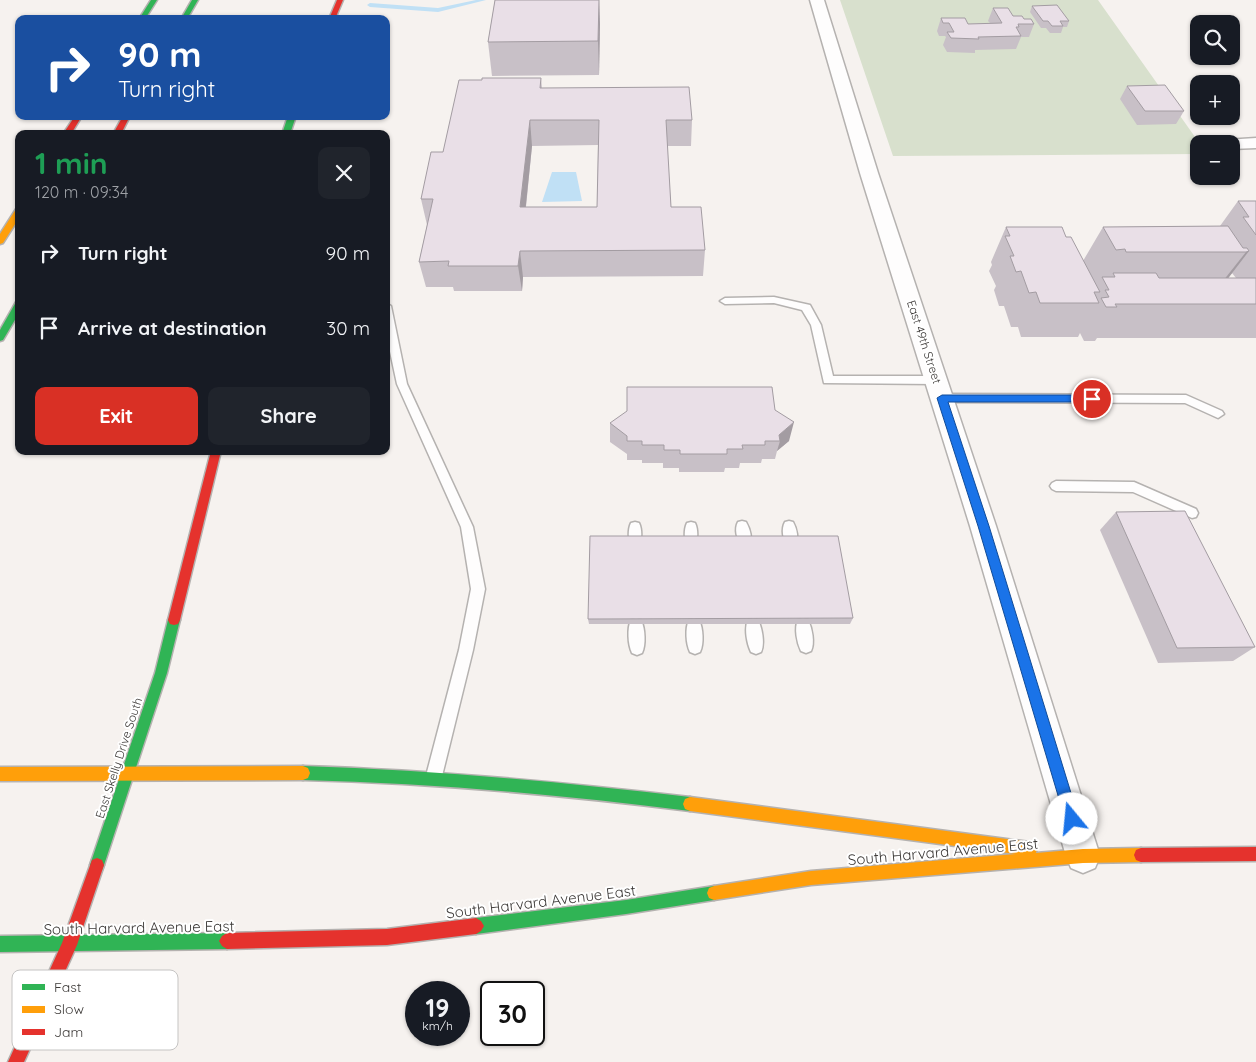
<!DOCTYPE html>
<meta charset="utf-8">
<style>
:root{--surface:#171b24;--page:#20242c;--text:#f1f3f6;--muted:#9ea1a6;--accent:#d93025}
body{margin:0;font-family:Quicksand,sans-serif;background:var(--page);color:var(--text);height:100vh;display:flex;flex-direction:column;font-size:19px;white-space:nowrap}
*{box-sizing:border-box;margin:0}
p{font-size:16px;color:var(--muted)}
.icon{flex:none;width:28px;height:28px;fill:none;stroke:currentColor;stroke-width:2;stroke-linecap:round;stroke-linejoin:round}
.map{position:relative;flex:1;overflow:hidden}
.details{position:absolute;left:15px;top:130px;width:375px;height:325px;display:flex;flex-direction:column;background:var(--surface);border-radius:10px;box-shadow:0 1px 4px #0004}
.details>*{flex:none}
.top-card{position:absolute;left:15px;top:15px;width:375px;height:105px;border-radius:10px;box-shadow:0 1px 4px #0004;background:#1a4fa0;color:#fff;overflow:hidden}
.fabs{position:absolute;left:1190px;top:15px;display:grid;gap:10px}
.fabs a{display:grid;place-items:center;width:50px;height:50px;border-radius:10px;background:var(--surface);box-shadow:0 1px 4px #0004;font-size:25px}
.speed{position:absolute;left:405px;top:981px;display:flex;gap:10px;font-size:25px;font-weight:700;text-align:center}
.speed>*{display:grid;place-content:center;width:65px;height:65px;border-radius:50%;background:var(--surface);box-shadow:0 1px 4px #0004;line-height:1}
.speed small{font-size:12px;font-weight:400}
.speed .limit{border:2px solid #111;border-radius:8px;background:#fff;color:#111}
.pin{position:absolute;display:grid;place-items:center;width:42px;height:42px;color:#fff;margin:-21px;border:2px solid #fff;border-radius:50%;box-shadow:0 1px 5px #0007}
.me{position:absolute;width:55px;margin:-28px;rotate:343deg;stroke-linejoin:round;filter:drop-shadow(0 0 4px #0008)}
.turn{display:flex;align-items:center;gap:18px;height:105px;padding:0 20px;font-size:22px}
.turn .icon{width:65px;height:65px;stroke-width:2.5}
.turn b{display:block;font-size:35px;line-height:42px}
.round{display:grid;place-items:center;flex:none;width:52px;height:52px;border-radius:10px;background:var(--page)}
.summary{display:flex;align-items:center;justify-content:space-between;height:85px;padding:0 20px}
h1{font-size:30px;font-weight:700;line-height:38px;color:#1e9e55}
.button{display:flex;gap:10px;margin-top:auto;padding:10px 20px}
.button a{flex:1;height:58px;border-radius:10px;background:var(--accent);color:#fff;font-size:20px;font-weight:700;line-height:58px;text-align:center}
.button a+a{background:var(--page);color:var(--text)}
ul{padding:0;list-style:none}
li{display:flex;align-items:center;gap:15px;height:75px;padding:0 20px}
li div{flex:1}
li b{display:block;font-size:19px}
li em{font-style:normal}
.map>svg:first-child{display:block}
</style>
<div class="map">
<svg width="1256" height="1062" viewBox="0 0 1256 1062">
<rect width="100%" height="100%" fill="#f6f2ef"/>
<path fill="#d8e0cd" d="M840 0H1098L1200 144H1199V154L893 156Z"/>
<path fill="#c0e0f5" d="M552 172H576L582 201 542 202Z"/>
<g fill="none" stroke-linecap="round" stroke-linejoin="round">
<path fill="#c0e0f5" fill-rule="evenodd" d="M476 0H486L438 12 370 7 367 5 370 3 438 8Z"/>
<defs>
<g id="lane">
<path d="M774 297 810 305 821 325 833 376H936L941 380 936 384 824 383 811 325 802 310 774 303 725 304 720 301 725 298Z"/>
<path d="M386 303 391 306 407 384 473 527 485 589 473 650 442 776 439 781 434 784 429 781 426 776 459 650 471 589 461 527 397 384 386 333Z"/>
<path d="M942 394 1186 395 1222 411 1224 414 1218 418 1185 403 942 402 936 398Z"/>
<path d="M1056 481 1134 482 1196 509 1198 513 1196 517 1192 518 1133 492 1056 491 1052 489 1050 486 1052 483Z"/>
<path d="M742 521 746 522C750 529 753 539 749 546L745 547 741 546C737 539 734 529 738 522Z"/>
<path d="M789 521 793 522C797 529 799 539 795 546L791 547 787 546C783 539 781 529 785 522Z"/>
<path d="M635 522 639 523C642 529 642 540 639 546L635 547 631 546C628 540 628 529 631 523Z"/>
<path d="M691 522 695 523C698 529 698 540 695 546L691 547 687 546C684 540 684 529 687 523Z"/>
<path d="M636 618 641 620C645 628 646 645 642 653L637 655 632 653C628 645 627 628 631 620Z"/>
<path d="M694 618 699 620C703 628 704 644 700 652L695 654 690 652C686 644 685 628 689 620Z"/>
<path d="M753 618 758 620C762 628 765 644 761 652L756 654 751 652C747 644 744 628 748 620Z"/>
<path d="M803 618 808 620C812 628 815 643 811 651L806 653 801 651C797 643 794 628 798 620Z"/>
</g>
<g id="street">
<path d="M810 0H824L878 173 996 526 1100 856 1095 868 1083 873 1071 868 1066 856 970 526 860 173Z"/>
<path d="M1256 138V148L1231 149V144H1222L1225 140Z"/>
</g>
<g id="fast">
<path d="M151 0H157L145 19H139Z"/>
<path d="M192 0H198L187 19H181Z"/>
<path d="M288 116H296L290 134H282Z"/>
<path d="M19 301V313L3 340 0 341V330L16 302Z"/>
<path d="M174 615 178 616 180 620 167 673 104 865 102 870 97 872 92 870 90 865 155 673 168 620 170 616Z"/>
<path d="M303 766C433 770 561 782 690 797L695 799 697 804 695 809 690 811C561 795 433 783 303 780L298 778 296 773 298 768Z"/>
<path d="M714 886 719 888 721 893 719 898 714 900 626 914 476 934 471 931 468 926 471 921 476 918 626 900Z"/>
<path d="M227 933 232 936 235 941 232 946 227 949 0 952V936Z"/>
</g>
<g id="slow">
<path d="M16 209H19V218L3 243 0 244V234Z"/>
<path d="M303 766 308 768 310 773 308 778 303 780 0 781V767Z"/>
<path d="M690 797 1030 842 1035 844 1037 849 1036 853 1083 849 1141 848 1146 850 1148 855 1146 860 1141 862 1083 863 811 885 714 900 709 898 707 893 709 888 714 886 811 871 1016 854 690 811 685 809 683 804 685 799Z"/>
</g>
<g id="jam">
<path d="M337 0H343L335 19H329Z"/>
<path d="M75 116H82L71 134H63Z"/>
<path d="M123 116H130L121 134H113Z"/>
<path d="M211 451H221L180 620 178 624 174 625 170 624 168 620Z"/>
<path d="M1256 847V861L1141 862 1136 860 1134 855 1136 850 1141 848Z"/>
<path d="M97 858 102 860 104 865 77 945 24 1062H8L62 943 92 860Z"/>
<path d="M476 918 481 921 484 926 481 931 476 934 387 945 227 949 222 946 219 941 222 936 227 933 387 929Z"/>
</g>
</defs>
<use href="#lane" stroke="#b5b2b0" stroke-width="3"/>
<use href="#street" stroke="#b5b2b0" stroke-width="3"/>
<use href="#fast" stroke="#b5b2b0" stroke-width="3"/>
<use href="#slow" stroke="#b5b2b0" stroke-width="3"/>
<use href="#jam" stroke="#b5b2b0" stroke-width="3"/>
<use href="#lane" fill="#fefdfd" fill-rule="evenodd"/>
<use href="#street" fill="#fefdfd" fill-rule="evenodd"/>
<use href="#fast" fill="#30b455" fill-rule="evenodd"/>
<use href="#slow" fill="#ff9f0a" fill-rule="evenodd"/>
<use href="#jam" fill="#e5322d" fill-rule="evenodd"/>
</g>
<g fill="#c8c0c7" fill-rule="evenodd">
<path d="M495 0H599L600 24 599 75 492 76 488 42Z"/>
<path d="M1032 6 1069 21 1067 27H1063L1061 33H1050L1046 28H1041L1030 12Z"/>
<path d="M993 8 1034 24 1029 37H1021L1016 49 975 50V53L947 52 943 45 946 37 945 36H939L937 31 941 18 968 24 990 23 988 21Z"/>
<path d="M541 78 542 88 692 120 691 146H667L671 207 705 250 703 276 523 277 522 291H454L453 287H426L419 262 427 225 421 199 443 152 482 80ZM598 145 597 207H526L532 146Z"/>
<path d="M1127 86 1184 111 1176 124 1137 125 1120 99Z"/>
<path d="M1238 201H1256V338H1097L1095 341H1084L1080 333 1078 337H1021L1018 327H1011L1004 306H999L994 290 996 286 989 271 992 265 991 262 1006 227 1066 237 1083 261 1103 227 1220 226ZM1232 273 1236 278H1228Z"/>
<path d="M775 410 789 441 777 451 775 459H762L761 463H740L739 468H725L724 472H679V468H663V463H642V460H627V454L610 442V423Z"/>
<path d="M1116 512 1255 647 1233 661 1158 663 1100 530Z"/>
<path d="M853 618 850 624H589L588 619Z"/>
</g>
<g fill="#a39ca2">
<path d="M599 0 600 24 599 75 598 41Z"/>
<path d="M530 120 532 146 523 233 520 207Z"/>
<path d="M520 251 523 277 522 291 518 266Z"/>
<path d="M1249 251 1223 285 1219 286 1246 252Z"/>
<path d="M794 422 789 441 777 451 780 441 779 435Z"/>
</g>
<g fill="#e9dfe7" stroke="#a39ca2" fill-rule="evenodd">
<path d="M495 0H599L598 41 488 42Z"/>
<path d="M1057 5 1069 21H1060L1063 26H1052L1048 21H1043L1032 6Z"/>
<path d="M993 8H1008L1013 16H1022L1024 19H1031L1034 24H1018L1019 27H1016L1021 36 978 37 979 39 951 38 947 32H954L949 23H943L941 18H965L968 24 1002 23Z"/>
<path d="M482 78H541L540 88 689 87 692 120H666L671 207H701L705 250 520 251 518 266H448L449 261 419 262 433 199H421L431 152H443L459 80H482ZM530 120H599L597 207H520Z"/>
<path d="M1165 85 1184 111H1145L1127 86Z"/>
<path d="M1238 201H1256V235L1243 217H1249Z"/>
<path d="M1228 226 1243 248H1247L1249 251 1246 252H1126L1125 249 1116 250 1103 227Z"/>
<path d="M1006 227H1062L1066 237H1071L1100 292H1094L1099 303H1040L1036 292 1029 293 1021 271 1016 272 1010 256H1014L1005 236H1010Z"/>
<path d="M1113 273H1156L1159 278H1256V304H1115L1117 307H1106L1101 298 1109 297 1105 290H1109L1102 277H1115Z"/>
<path d="M627 387H772L775 410 794 422 779 435 780 441H765V445H742L743 449H727V454H680V450H664V445H642V441H627V436L610 423 627 411Z"/>
<path d="M1185 511 1255 647 1177 648 1116 512Z"/>
<path d="M590 536H838L853 618 588 619Z"/>
</g>
<path fill="#1a73e8" stroke="#114b97" d="M942 395H1092L1097 399 1092 402H948L989 526 1079 819 1077 824 1072 826 1067 824 1065 819 978 526 937 398Z"/>
<g text-anchor="middle" stroke-width="4" stroke-linejoin="round" paint-order="stroke">
<g font-size="12" fill="#3d3a38" stroke="#fff">
<text transform="translate(924 342) rotate(72)" y="4">East 49th Street</text>
<text transform="translate(119 758) rotate(-72)" y="4">East Skelly Drive South</text>
</g>
<g font-size="15" fill="#3d3a38" stroke="#fff">
<text transform="translate(943 852) rotate(-5)" y="5">South Harvard Avenue East</text>
<text transform="translate(541 902) rotate(-7)" y="5">South Harvard Avenue East</text>
<text transform="translate(139 928) rotate(-1)" y="5">South Harvard Avenue East</text>
</g>
</g>
<rect x="12" y="970" width="166" height="80" rx="8" fill="#fff" stroke="#c5c4c3" stroke-width="1"/>
<rect x="22" y="984" width="23" height="6" fill="#30b455"/>
<rect x="22" y="1006" width="23" height="7" fill="#ff9f0a"/>
<rect x="22" y="1029" width="23" height="6" fill="#e5322d"/>
<g font-size="14" fill="#3d3a38">
<text x="54" y="992">Fast</text>
<text x="54" y="1014">Slow</text>
<text x="54" y="1037">Jam</text>
</g>
</svg>
<div class="fabs">
<a><svg class="icon" aria-label="search" viewBox="0 0 24 24"><circle cx="10" cy="10" r="6"/><path d="M15 15l6 6"/></svg></a>
<a>+</a>
<a>−</a>
</div>
<div class="speed"><div>19<small>km/h</small></div><div class="limit">30</div></div>
<div class="pin" style="left:1092px;top:399px;background:#d93025"><svg class="icon" aria-label="arrive" viewBox="0 0 24 24"><path d="M6 21V4h12l-3 4 3 4H6"/></svg></div>
<svg class="me" style="left:1072px;top:819px" viewBox="-20 -20 40 40"><circle r="19" fill="#fff"/><path d="M0-13L10 11 0 6-10 11z" fill="#1a73e8"/></svg>
<div class="top-card">
<div class="turn"><svg class="icon" aria-label="right" viewBox="0 0 24 24"><path d="M7 20v-9h11M14 6l5 5-5 5"/></svg><div><b>90 m</b>Turn right</div></div>
</div>
<section class="details">
<div class="summary"><div><h1>1 min</h1><p>120 m · 09:34</p></div><a class="round"><svg class="icon" aria-label="close" viewBox="0 0 24 24"><path d="M6 6l12 12M18 6L6 18"/></svg></a></div>
<ul>
<li><svg class="icon" aria-label="right" viewBox="0 0 24 24"><path d="M7 20v-9h11M14 6l5 5-5 5"/></svg><div><b>Turn right</b></div><em>90 m</em></li>
<li><svg class="icon" aria-label="arrive" viewBox="0 0 24 24"><path d="M6 21V4h12l-3 4 3 4H6"/></svg><div><b>Arrive at destination</b></div><em>30 m</em></li>
</ul>
<div class="button"><a>Exit</a><a>Share</a></div>
</section>
</div>
